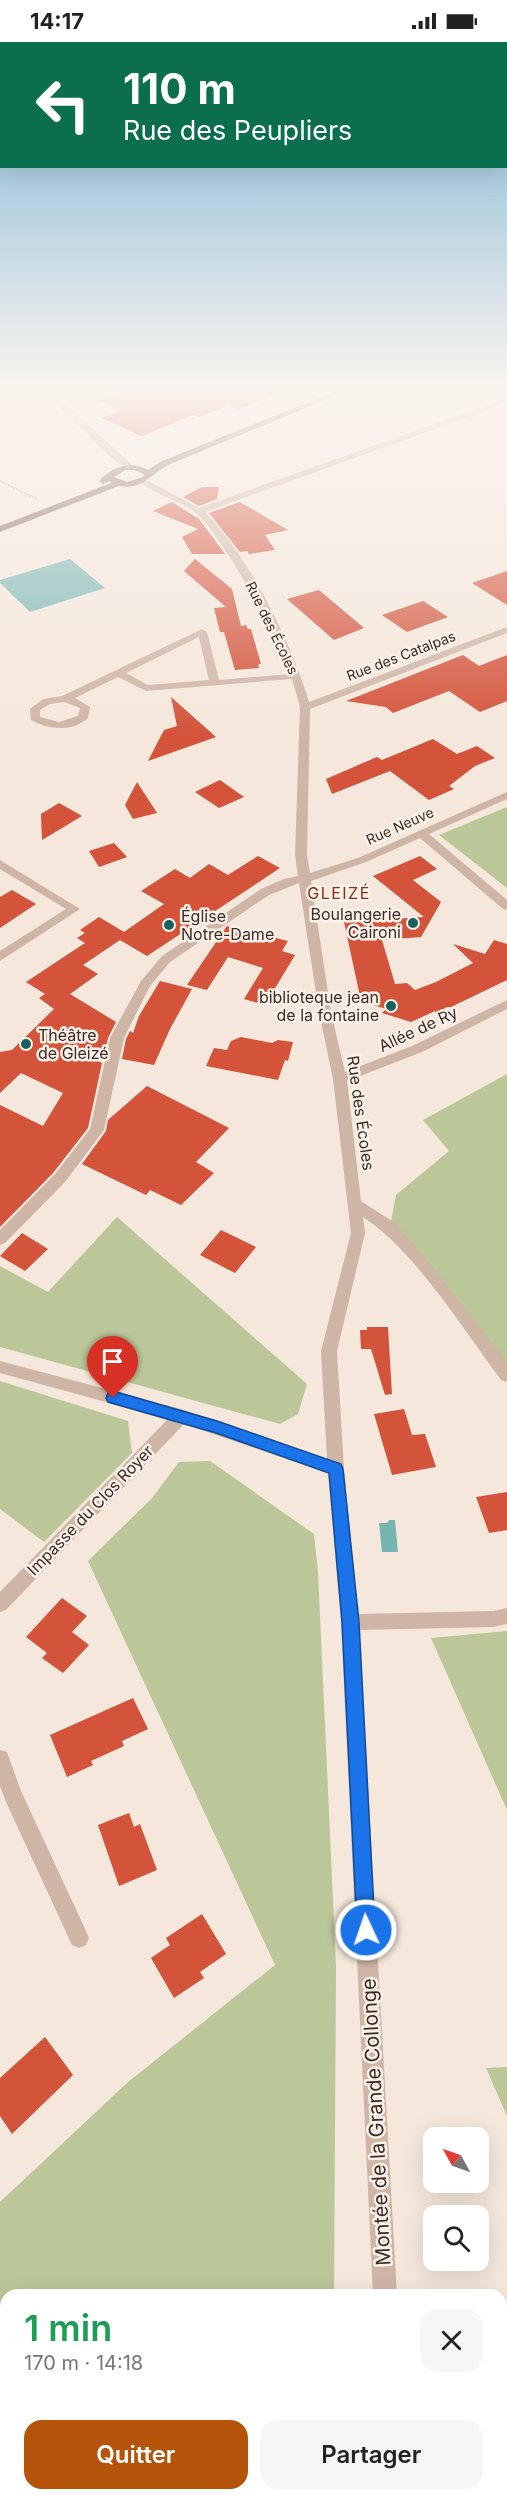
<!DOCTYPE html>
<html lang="fr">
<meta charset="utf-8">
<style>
:root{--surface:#fff;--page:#f6f6f6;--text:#222;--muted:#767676;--accent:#b45309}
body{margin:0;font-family:Inter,sans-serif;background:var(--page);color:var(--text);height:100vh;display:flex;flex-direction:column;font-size:22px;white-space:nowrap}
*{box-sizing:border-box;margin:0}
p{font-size:20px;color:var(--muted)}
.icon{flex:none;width:33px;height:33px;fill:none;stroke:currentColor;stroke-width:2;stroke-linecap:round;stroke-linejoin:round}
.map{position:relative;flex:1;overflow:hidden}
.side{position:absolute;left:0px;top:2247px;width:507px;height:212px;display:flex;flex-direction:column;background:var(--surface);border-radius:18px 18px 0 0;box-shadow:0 6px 24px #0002}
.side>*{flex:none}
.hud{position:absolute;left:0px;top:0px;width:507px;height:126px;box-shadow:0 6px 24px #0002;background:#0b6e4f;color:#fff;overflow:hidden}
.needle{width:39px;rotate:310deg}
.controls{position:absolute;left:423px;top:2085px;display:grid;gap:12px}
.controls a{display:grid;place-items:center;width:66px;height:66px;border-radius:12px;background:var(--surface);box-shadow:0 6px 24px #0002;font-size:30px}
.pin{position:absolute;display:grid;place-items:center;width:51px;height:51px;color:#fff;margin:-62px -26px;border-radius:50% 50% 50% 0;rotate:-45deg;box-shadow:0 0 6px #0007}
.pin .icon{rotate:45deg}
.me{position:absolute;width:66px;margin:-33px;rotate:357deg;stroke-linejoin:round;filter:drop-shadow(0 0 4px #0008)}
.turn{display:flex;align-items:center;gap:21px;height:126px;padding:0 24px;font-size:27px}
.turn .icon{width:78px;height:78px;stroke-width:2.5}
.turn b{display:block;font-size:42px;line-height:51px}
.round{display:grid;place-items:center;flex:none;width:63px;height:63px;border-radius:18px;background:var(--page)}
.overview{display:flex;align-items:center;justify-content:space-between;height:102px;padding:0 24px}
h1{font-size:36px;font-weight:600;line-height:45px;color:#1e9e55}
.action{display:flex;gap:12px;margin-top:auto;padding:12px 24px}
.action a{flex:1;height:69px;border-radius:18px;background:var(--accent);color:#fff;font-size:24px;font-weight:600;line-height:69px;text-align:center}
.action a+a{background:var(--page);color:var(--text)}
.status{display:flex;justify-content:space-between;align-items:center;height:42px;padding:0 30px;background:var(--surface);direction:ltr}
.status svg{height:16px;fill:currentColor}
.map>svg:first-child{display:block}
</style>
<div class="status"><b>14:17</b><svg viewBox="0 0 49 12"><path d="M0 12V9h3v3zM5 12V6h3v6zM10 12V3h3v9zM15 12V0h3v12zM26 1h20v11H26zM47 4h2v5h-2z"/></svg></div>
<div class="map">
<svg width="507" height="2458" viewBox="0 0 507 2458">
<rect width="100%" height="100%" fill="#f5e7db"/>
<g fill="#bbc699">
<path d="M507 765V846L439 793Z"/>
<path d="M507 1032V1333L390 1185 396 1153 449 1109 423 1078Z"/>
<path d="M117 1175 307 1342 298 1372 280 1382 0 1305V1224L48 1250Z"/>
<path d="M0 1339 128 1379 132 1411 44 1500 0 1467Z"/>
<path d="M210 1419 314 1492 318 1530 336 1924 334 2253H6V2452L165 2453 158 2458H0V2160L128 2040 275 1923 88 1519 152 1456 179 1420Z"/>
<path d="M507 1589V1768L431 1596Z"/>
<path d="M507 2025V2074L486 2026Z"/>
</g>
<g fill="#77b5b3">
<path d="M70 517 105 546 30 570 0 541V538Z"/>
<path d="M389 1478H395L398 1510H382L379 1481H387Z"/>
</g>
<g fill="#d3533b">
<path d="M129 349H281V350L237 368 229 364 199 375 193 373 142 394 101 376 120 369 100 359Z"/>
<path d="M202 445H219L217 457 199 464 183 455Z"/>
<path d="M172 460 199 477 225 512H192L182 495 198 487 153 469Z"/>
<path d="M240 460 288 488 265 493 275 508 249 512 247 509 240 510 209 471Z"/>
<path d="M195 517 232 547 241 584 246 583 248 587H251L261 622H258L259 626 235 628 224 590H220L214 566 226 565 184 529Z"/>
<path d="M507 529V563L472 541Z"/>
<path d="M319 548 364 586 334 598 287 557Z"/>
<path d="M423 559 448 575 407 590 382 573Z"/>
<path d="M463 613 479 624 507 613V659L480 670 449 649 393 671 386 665 346 659Z"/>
<path d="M171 655 216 695 148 719 164 688 177 684Z"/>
<path d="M433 697 457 712 477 704 495 716 475 724 449 744 454 747 429 758 390 729 332 752 326 737 377 715 382 718Z"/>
<path d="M220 738 244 755 219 766 195 750Z"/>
<path d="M137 740 157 771 133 777 125 763Z"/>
<path d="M59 761 82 774 42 798 41 772Z"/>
<path d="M114 801 127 815 99 825 89 809Z"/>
<path d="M258 814 280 826 147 914 120 898 83 923 98 932 70 952 116 980 108 996 104 1014 80 1010 102 1021 88 1086 53 1131 0 1185V1063L43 1084 63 1051 21 1031 0 1051V1010L12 1008 54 967 39 956 45 952 26 940 85 901 77 896 85 891 80 888 99 875 124 890 164 862 141 849 175 827 190 836 209 822 228 833Z"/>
<path d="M420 814 437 827 413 838 441 860 421 895 382 898 395 942 407 941 415 948 436 940 473 921 453 902 485 912 494 898 507 902V938L451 965H447L436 971 435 969 411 980 382 971 386 967 361 959 344 880 424 875 373 834Z"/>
<path d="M12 848 36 862 0 886V855Z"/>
<path d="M227 884 288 899 282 909 295 913 265 963 244 957 263 926 228 915 207 948 187 943Z"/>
<path d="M160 939 192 947 170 987 154 1023 122 1017 126 997 130 989 133 991 139 974Z"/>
<path d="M241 995 272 1001 278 998 293 1000 288 1019 285 1018 278 1038 206 1024 214 1006 227 1008 231 999Z"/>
<path d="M147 1044 229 1086 196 1120 214 1131 181 1163 150 1148 146 1153 82 1122 106 1089 108 1078Z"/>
<path d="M221 1188 256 1205 235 1231 200 1213Z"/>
<path d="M22 1191 48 1207 25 1229 0 1214Z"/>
<path d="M367 1285H388L392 1352 385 1353 371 1307H361L360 1288H367Z"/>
<path d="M404 1367 412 1393 425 1392 436 1425 392 1433 374 1372Z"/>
<path d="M507 1450V1488L489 1491 476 1455Z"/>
<path d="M62 1556 87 1574 72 1590 89 1603 63 1631 42 1616 47 1611 26 1595Z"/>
<path d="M133 1656 148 1687 122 1699 124 1704 91 1719 93 1723 67 1735 50 1693Z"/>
<path d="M129 1771 134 1785 140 1782 157 1828 119 1844 98 1783Z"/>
<path d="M202 1872 226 1912 200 1930 204 1936 174 1956 151 1916 170 1903 166 1896Z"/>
<path d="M45 1995 73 2033 12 2092 0 2074V2036Z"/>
</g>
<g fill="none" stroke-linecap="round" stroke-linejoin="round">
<path stroke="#bb9e90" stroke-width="2" stroke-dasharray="1.5 1.5" stroke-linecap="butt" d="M0 439 37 457"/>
<g fill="#cfb5a6" fill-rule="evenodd">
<path d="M38 349H47L68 364 132 423V427C117 428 78 381 64 369 56 362 46 356 38 349Z"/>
<path d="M507 356V361L205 470C252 520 289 595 309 660L507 585V591L310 667 307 813 310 831 358 816 507 750V757L429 792 507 858V868L503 867 420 796 366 820 311 839 331 970 345 1030 412 1004 507 958V967L422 1010 347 1039 361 1159 395 1181 436 1229 507 1321V1340L501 1338C463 1287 415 1209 363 1175L365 1191 337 1309 344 1427 358 1572 493 1569 507 1566V1582L493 1585 359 1588 397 2253H373L341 1580 328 1431 184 1382 6 1568 0 1570V1550L168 1377 0 1331V1319L181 1367 327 1417 321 1309 351 1191 333 1037 319 970 299 841 269 853 170 920 150 944 124 996 104 1088 65 1140 5 1201 0 1203V1188L55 1132 90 1087 110 996 141 939 162 914 261 847 284 837 298 834 295 813 300 665 292 637 146 649 118 635 75 656 90 665 88 676C72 690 49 688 31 678L30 667 43 657 62 654 202 587 207 590 219 638 290 632C271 587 250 545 223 505 215 494 208 481 197 472 182 459 158 454 141 441V437C147 437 189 461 199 466ZM199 595 209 638 148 643 126 631ZM64 660 80 666 78 674 59 680 40 675V668L50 662Z"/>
<path d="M0 818 80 867 0 919V909L66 867 0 827Z"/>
<path d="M0 1708 7 1710 21 1749 86 1889 89 1896 86 1903 79 1906 72 1903 6 1760 0 1744Z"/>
<path d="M381 2452H406L407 2458H381Z"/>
</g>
<path fill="#7d6057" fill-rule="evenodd" d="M336 349H347L168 423C150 433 142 448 119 444L0 490V484L111 441 109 439 103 442 99 439C112 425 130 418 148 428L162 419ZM126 428H134L144 432 143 435 127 440 114 435Z"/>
</g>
<linearGradient id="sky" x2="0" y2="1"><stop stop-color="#7bb4d3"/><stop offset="0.5" stop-color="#faf4ef"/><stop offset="1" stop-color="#faf4ef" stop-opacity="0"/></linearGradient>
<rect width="507" height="693" fill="url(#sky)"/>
<path fill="#1a73e8" stroke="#114b97" stroke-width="1.5" d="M113 1349 217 1379 341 1422 343 1427 359 1580 375 1888 373 1895 366 1898 360 1895 357 1888 342 1580 329 1431 216 1391 108 1360 106 1356 108 1351Z"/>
<g fill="#18605f" stroke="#fcf1e9" stroke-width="2">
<circle cx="413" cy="881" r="6"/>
<circle cx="169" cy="883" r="6"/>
<circle cx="391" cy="964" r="6"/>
<circle cx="26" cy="1002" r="6"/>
</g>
<g text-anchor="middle" stroke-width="5" stroke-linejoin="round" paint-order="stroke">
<g font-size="14" fill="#3a2c27" stroke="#fcf1e9">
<text transform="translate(272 586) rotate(64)" y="5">Rue des Écoles</text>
<text transform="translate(401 614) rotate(-21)" y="5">Rue des Catalpas</text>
<text transform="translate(400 784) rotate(-24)" y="5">Rue Neuve</text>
</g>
<g font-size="16" letter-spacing="1.5" fill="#922a17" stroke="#fcf1e9">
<text x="339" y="857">GLEIZÉ</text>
</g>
<g font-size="16" fill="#3a2c27" stroke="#fcf1e9" text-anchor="end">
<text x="401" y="878">Boulangerie<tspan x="401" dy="18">Caironi</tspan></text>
<text x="181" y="880" text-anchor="start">Église<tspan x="181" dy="18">Notre-Dame</tspan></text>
<text x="379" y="961">biblioteque jean<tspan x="379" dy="18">de la fontaine</tspan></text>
<text x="38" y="999" text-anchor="start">Théâtre<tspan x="38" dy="18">de Gleizé</tspan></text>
</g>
<g font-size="16" fill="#3a2c27" stroke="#fcf1e9">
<text transform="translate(418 987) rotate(-25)" y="6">Allée de Ry</text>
<text transform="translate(361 1071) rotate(82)" y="6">Rue des Écoles</text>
<text transform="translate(90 1468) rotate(-46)" y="6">Impasse du Clos Royer</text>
</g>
<g font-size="20" fill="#3a2c27" stroke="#fcf1e9">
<text transform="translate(376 2080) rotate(-93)" y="7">Montée de la Grande Collonge</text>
</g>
</g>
</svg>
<div class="controls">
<a><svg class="needle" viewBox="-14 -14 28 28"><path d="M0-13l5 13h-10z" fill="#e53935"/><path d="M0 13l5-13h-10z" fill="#767676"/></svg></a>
<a><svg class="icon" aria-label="search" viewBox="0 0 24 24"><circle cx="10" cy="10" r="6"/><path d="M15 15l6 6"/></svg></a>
</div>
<div class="pin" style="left:113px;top:1356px;background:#d93025"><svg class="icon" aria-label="arrive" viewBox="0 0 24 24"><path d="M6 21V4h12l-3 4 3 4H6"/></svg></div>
<svg class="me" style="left:366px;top:1888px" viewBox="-20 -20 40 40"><circle r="17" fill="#1a73e8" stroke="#fff" stroke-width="3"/><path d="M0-11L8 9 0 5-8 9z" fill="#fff"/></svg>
<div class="hud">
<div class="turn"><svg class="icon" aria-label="left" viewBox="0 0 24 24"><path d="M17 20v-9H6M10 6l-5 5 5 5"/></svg><div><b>110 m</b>Rue des Peupliers</div></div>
</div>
<section class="side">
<div class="overview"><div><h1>1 min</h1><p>170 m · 14:18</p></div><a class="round"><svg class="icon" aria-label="close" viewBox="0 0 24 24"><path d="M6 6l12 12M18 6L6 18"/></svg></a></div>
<div class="action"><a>Quitter</a><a>Partager</a></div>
</section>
</div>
